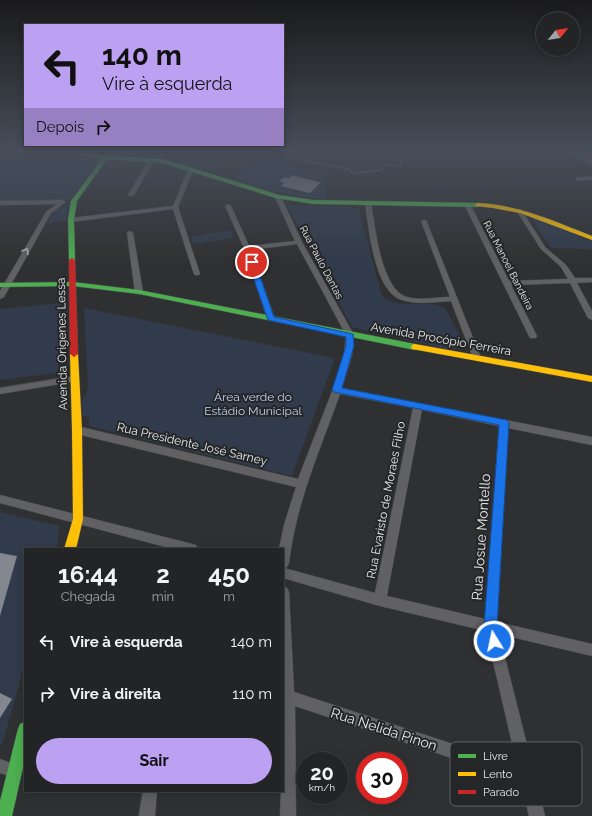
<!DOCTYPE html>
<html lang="pt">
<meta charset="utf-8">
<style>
:root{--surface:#232425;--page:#2b2c2d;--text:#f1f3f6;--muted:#a3a4a7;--line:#404142;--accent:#bca0f2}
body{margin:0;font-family:Raleway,sans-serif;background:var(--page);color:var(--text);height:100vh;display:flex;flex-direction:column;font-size:15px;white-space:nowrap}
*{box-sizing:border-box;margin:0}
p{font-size:13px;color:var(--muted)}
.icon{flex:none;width:22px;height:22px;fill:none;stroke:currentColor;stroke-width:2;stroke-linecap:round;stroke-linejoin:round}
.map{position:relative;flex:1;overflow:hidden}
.details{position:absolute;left:24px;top:548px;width:260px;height:244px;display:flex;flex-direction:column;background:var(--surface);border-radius:0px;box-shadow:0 2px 10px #0003,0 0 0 1px var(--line)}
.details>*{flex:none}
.top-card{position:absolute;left:24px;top:24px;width:260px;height:122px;border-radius:0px;box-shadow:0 2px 10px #0003,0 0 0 1px var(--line);background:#bca0f2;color:#111;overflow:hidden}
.needle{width:26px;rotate:60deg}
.tools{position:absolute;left:536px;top:12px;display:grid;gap:8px}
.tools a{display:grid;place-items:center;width:44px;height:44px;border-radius:50%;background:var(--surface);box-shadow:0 2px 10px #0003,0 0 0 1px var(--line);font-size:20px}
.speed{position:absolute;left:296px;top:752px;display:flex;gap:8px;font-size:20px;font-weight:700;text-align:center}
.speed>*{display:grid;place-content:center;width:52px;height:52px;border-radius:50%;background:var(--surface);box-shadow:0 2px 10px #0003,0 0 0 1px var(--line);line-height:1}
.speed small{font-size:10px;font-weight:400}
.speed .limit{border:6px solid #d22;background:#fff;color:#111}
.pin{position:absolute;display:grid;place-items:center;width:34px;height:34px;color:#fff;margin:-17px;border:2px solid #fff;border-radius:50%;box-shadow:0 1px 4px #0007}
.me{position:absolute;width:44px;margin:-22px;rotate:350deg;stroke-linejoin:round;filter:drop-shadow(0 0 3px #0008)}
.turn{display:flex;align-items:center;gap:14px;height:84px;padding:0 12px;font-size:18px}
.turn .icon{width:52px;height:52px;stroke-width:2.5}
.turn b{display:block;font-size:28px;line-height:34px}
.then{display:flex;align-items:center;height:38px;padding:0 12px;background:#0003;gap:8px;font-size:15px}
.eta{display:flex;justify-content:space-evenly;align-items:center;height:68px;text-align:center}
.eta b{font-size:24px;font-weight:700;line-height:28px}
.button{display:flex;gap:8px;margin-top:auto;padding:8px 12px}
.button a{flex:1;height:46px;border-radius:24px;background:var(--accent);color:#111;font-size:16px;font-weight:700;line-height:46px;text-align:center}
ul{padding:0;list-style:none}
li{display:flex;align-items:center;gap:12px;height:52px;padding:0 12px}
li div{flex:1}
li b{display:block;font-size:15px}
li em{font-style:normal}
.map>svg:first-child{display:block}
</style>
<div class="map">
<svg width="592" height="816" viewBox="0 0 592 816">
<rect width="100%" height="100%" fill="#2f3031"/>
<g fill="#323b4b">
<path d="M12 150H51L92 161 99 160 71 200H0V166Z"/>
<path d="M118 150H161L157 156 115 154Z"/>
<path d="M270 161 314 172H325L327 199C294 198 263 189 232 178L254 165Z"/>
<path d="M70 204 66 221 48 223 54 210Z"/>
<path d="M287 205 351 207 359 210 382 296C401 312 425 297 445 308L464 342 462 346 456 349H445L352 327Z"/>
<path d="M531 217 592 242V249L551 248Z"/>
<path d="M230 230 233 238 193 244 191 236Z"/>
<path d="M61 303 58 373 0 380V309Z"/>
<path d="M84 308 335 358 292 476 89 426V417L83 416 81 413 82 402 88 389Z"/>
<path d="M0 512 59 526 57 549H25V663L2 745H0Z"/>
</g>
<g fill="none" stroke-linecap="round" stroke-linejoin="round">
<path stroke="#4a5c79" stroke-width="2" d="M286 150 302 160 349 169 352 173 381 170 385 165 398 166 402 164 400 160 411 155 412 152 410 150"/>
</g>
<g fill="#83878f">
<path d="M292 175 319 182 320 183 310 193 281 186 284 183 279 181 285 177 289 178Z"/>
<path d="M0 553 17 556 0 616Z"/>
<path d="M0 693 12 699 0 718Z"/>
</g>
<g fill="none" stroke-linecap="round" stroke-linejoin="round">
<defs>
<g id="lane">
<path d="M564 150 592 163"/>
<path d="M577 179 592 178"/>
</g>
<g id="street">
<path d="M150 158 155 159 134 195 129 196 128 195Z"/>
<path d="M188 170 193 171 178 207 200 274 199 275H195L194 274 173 209 71 222 68 220 71 218 173 206Z"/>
<path d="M278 195 281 197 302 242 354 335 352 355 342 388 592 437V445L508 428 497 622 592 644V656L499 634 545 816H529L521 781 295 706 296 816H280L281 791H283V586L287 588 289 592 294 692 517 765 486 631 380 606 283 578V549H279L284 525 296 487 77 434 74 433 72 430 74 427 77 426 298 479 338 376 344 355 346 335 297 244 251 250 275 319 271 321 267 319 244 248 225 206 228 204 231 206 249 246 295 241 275 197ZM340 394 413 408 375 593 284 568 287 567 289 563C296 503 320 450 340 394ZM422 410 499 426 485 619 387 596Z"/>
<path d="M63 200 66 202 51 213 4 297 0 299V291L46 212 57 204 0 205V201Z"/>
<path d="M368 201 371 203C375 226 381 290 407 297 420 301 436 297 450 297L421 221 426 220 481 358 480 360 477 361 473 358 451 301C435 302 418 305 402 300 374 292 369 228 365 203Z"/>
<path d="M465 203 470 204 509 281 568 279 561 267 541 249 516 210 521 209 545 247 566 265 575 278H592V282L577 283 592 311V320L588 318 570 283 511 285 537 336 536 338H530L464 204Z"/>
<path d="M130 231 133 233 143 292 139 294 135 292 127 233Z"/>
<path d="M74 376 78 379 77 381 0 394V388Z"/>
<path d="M0 495 192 544 196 545 198 549H173L0 503Z"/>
<path d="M0 759 19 766 21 771 19 776 14 778 0 773Z"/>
<path d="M143 791H157L155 816H139Z"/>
</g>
<g id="fast">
<path d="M57 150H68L104 156 110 150 113 152 109 156 163 159 279 195 313 200 478 203 481 205 478 207 313 204 276 198 163 163 107 159 77 201 74 220 75 260 72 262 69 260 68 220 71 201 102 159Z"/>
<path d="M73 282 139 290 415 344 419 347 415 350 139 294 73 286 0 287V283Z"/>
<path d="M25 722V759L12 816H0V801L18 729 20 724Z"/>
</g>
<g id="slow">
<path d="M478 203C519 205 554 221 592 236V240L520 213 493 208 476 206 475 205Z"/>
<path d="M415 344 592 376V382L412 349 411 347 412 345Z"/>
<path d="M74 351 78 354 82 430 83 519 76 549H64L73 519 72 430 70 354Z"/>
</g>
<g id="jam">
<path d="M574 150H580L592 156V160Z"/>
<path d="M72 258 75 260 78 354 74 357 70 354 69 260Z"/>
</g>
</defs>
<use href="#lane" stroke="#4d4e4f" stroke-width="4"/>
<use href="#street" stroke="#4d4e4f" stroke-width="1"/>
<use href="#fast" stroke="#4d4e4f" stroke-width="1"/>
<use href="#slow" stroke="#4d4e4f" stroke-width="1"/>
<use href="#jam" stroke="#4d4e4f" stroke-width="1"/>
<use href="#lane" stroke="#616163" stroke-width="3"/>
<use href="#street" fill="#616163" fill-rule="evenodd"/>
<use href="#fast" fill="#4caf50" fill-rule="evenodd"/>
<use href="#slow" fill="#ffc107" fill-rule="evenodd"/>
<use href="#jam" fill="#c62828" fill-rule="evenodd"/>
</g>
<defs><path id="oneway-chevron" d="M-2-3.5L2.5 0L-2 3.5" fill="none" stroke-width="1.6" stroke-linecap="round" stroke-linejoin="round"/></defs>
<use stroke="#aaabac" href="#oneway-chevron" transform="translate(26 251) rotate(-60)"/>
<linearGradient id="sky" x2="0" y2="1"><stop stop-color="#1a1a1b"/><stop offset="0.57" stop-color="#474e5a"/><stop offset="1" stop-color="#474e5a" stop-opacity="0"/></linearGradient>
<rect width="592" height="264" fill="url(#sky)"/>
<path fill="#1a73e8" stroke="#114b97" d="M252 260 255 262 274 317 353 334 354 346 342 388 507 420 509 423 497 626 501 641 499 646 494 648 490 646 484 626 499 425 334 392 332 390 346 346V337L268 320 248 262Z"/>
<g text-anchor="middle" stroke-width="4" stroke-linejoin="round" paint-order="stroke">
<g font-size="10" fill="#e6e7e8" stroke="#242628">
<text transform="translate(322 262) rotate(62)" y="4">Rua Paulo Dantas</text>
<text transform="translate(509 265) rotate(63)" y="4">Rua Manoel Bandeira</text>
</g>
<g font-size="12" fill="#e6e7e8" stroke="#242628">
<text transform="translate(441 339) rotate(10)" y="4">Avenida Procópio Ferreira</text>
<text transform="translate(62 344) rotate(-91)" y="4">Avenida Origenes Lessa</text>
<text transform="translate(192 444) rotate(13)" y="4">Rua Presidente José Sarney</text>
<text transform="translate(386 500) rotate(-79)" y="4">Rua Evaristo de Moraes Filho</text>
</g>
<g font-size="12" fill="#bfd3f5" stroke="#242628">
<text x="253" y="401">Área verde do<tspan x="253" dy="14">Estádio Municipal</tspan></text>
</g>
<g font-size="14" fill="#e6e7e8" stroke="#242628">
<text transform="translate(481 537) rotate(-86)" y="5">Rua Josue Montello</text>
<text transform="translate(384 729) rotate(18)" y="5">Rua Nelida Pinon</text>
</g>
</g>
<rect x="450" y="742" width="132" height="64" rx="6" fill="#242628" stroke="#5e6062" stroke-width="1"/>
<rect x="458" y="754" width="18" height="4" fill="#4caf50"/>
<rect x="458" y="772" width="18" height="4" fill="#ffc107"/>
<rect x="458" y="790" width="18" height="4" fill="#c62828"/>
<g font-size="11" fill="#e6e7e8">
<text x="483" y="760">Livre</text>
<text x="483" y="778">Lento</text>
<text x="483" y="796">Parado</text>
</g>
</svg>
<div class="tools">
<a><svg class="needle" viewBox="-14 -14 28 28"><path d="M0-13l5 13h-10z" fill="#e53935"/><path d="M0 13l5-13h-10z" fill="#a3a4a7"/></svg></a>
</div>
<div class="speed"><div>20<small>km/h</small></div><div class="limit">30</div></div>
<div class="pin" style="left:252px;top:262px;background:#d93025"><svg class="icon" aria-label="arrive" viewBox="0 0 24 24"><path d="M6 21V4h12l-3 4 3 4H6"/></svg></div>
<svg class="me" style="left:494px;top:641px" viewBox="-20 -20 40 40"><circle r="17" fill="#1a73e8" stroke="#fff" stroke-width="3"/><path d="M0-11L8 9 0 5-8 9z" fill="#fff"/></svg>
<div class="top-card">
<div class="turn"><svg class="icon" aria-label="left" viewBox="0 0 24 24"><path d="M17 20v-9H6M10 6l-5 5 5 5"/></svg><div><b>140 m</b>Vire à esquerda</div></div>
<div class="then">Depois<svg class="icon" aria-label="right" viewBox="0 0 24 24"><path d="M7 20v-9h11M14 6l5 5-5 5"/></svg></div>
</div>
<section class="details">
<div class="eta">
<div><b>16:44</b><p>Chegada</p></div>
<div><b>2</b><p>min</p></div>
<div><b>450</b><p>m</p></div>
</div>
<ul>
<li><svg class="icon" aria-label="left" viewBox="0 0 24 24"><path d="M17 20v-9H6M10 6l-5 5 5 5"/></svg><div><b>Vire à esquerda</b></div><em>140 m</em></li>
<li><svg class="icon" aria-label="right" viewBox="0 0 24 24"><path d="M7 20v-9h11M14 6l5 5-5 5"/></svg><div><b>Vire à direita</b></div><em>110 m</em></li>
</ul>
<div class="button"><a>Sair</a></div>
</section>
</div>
